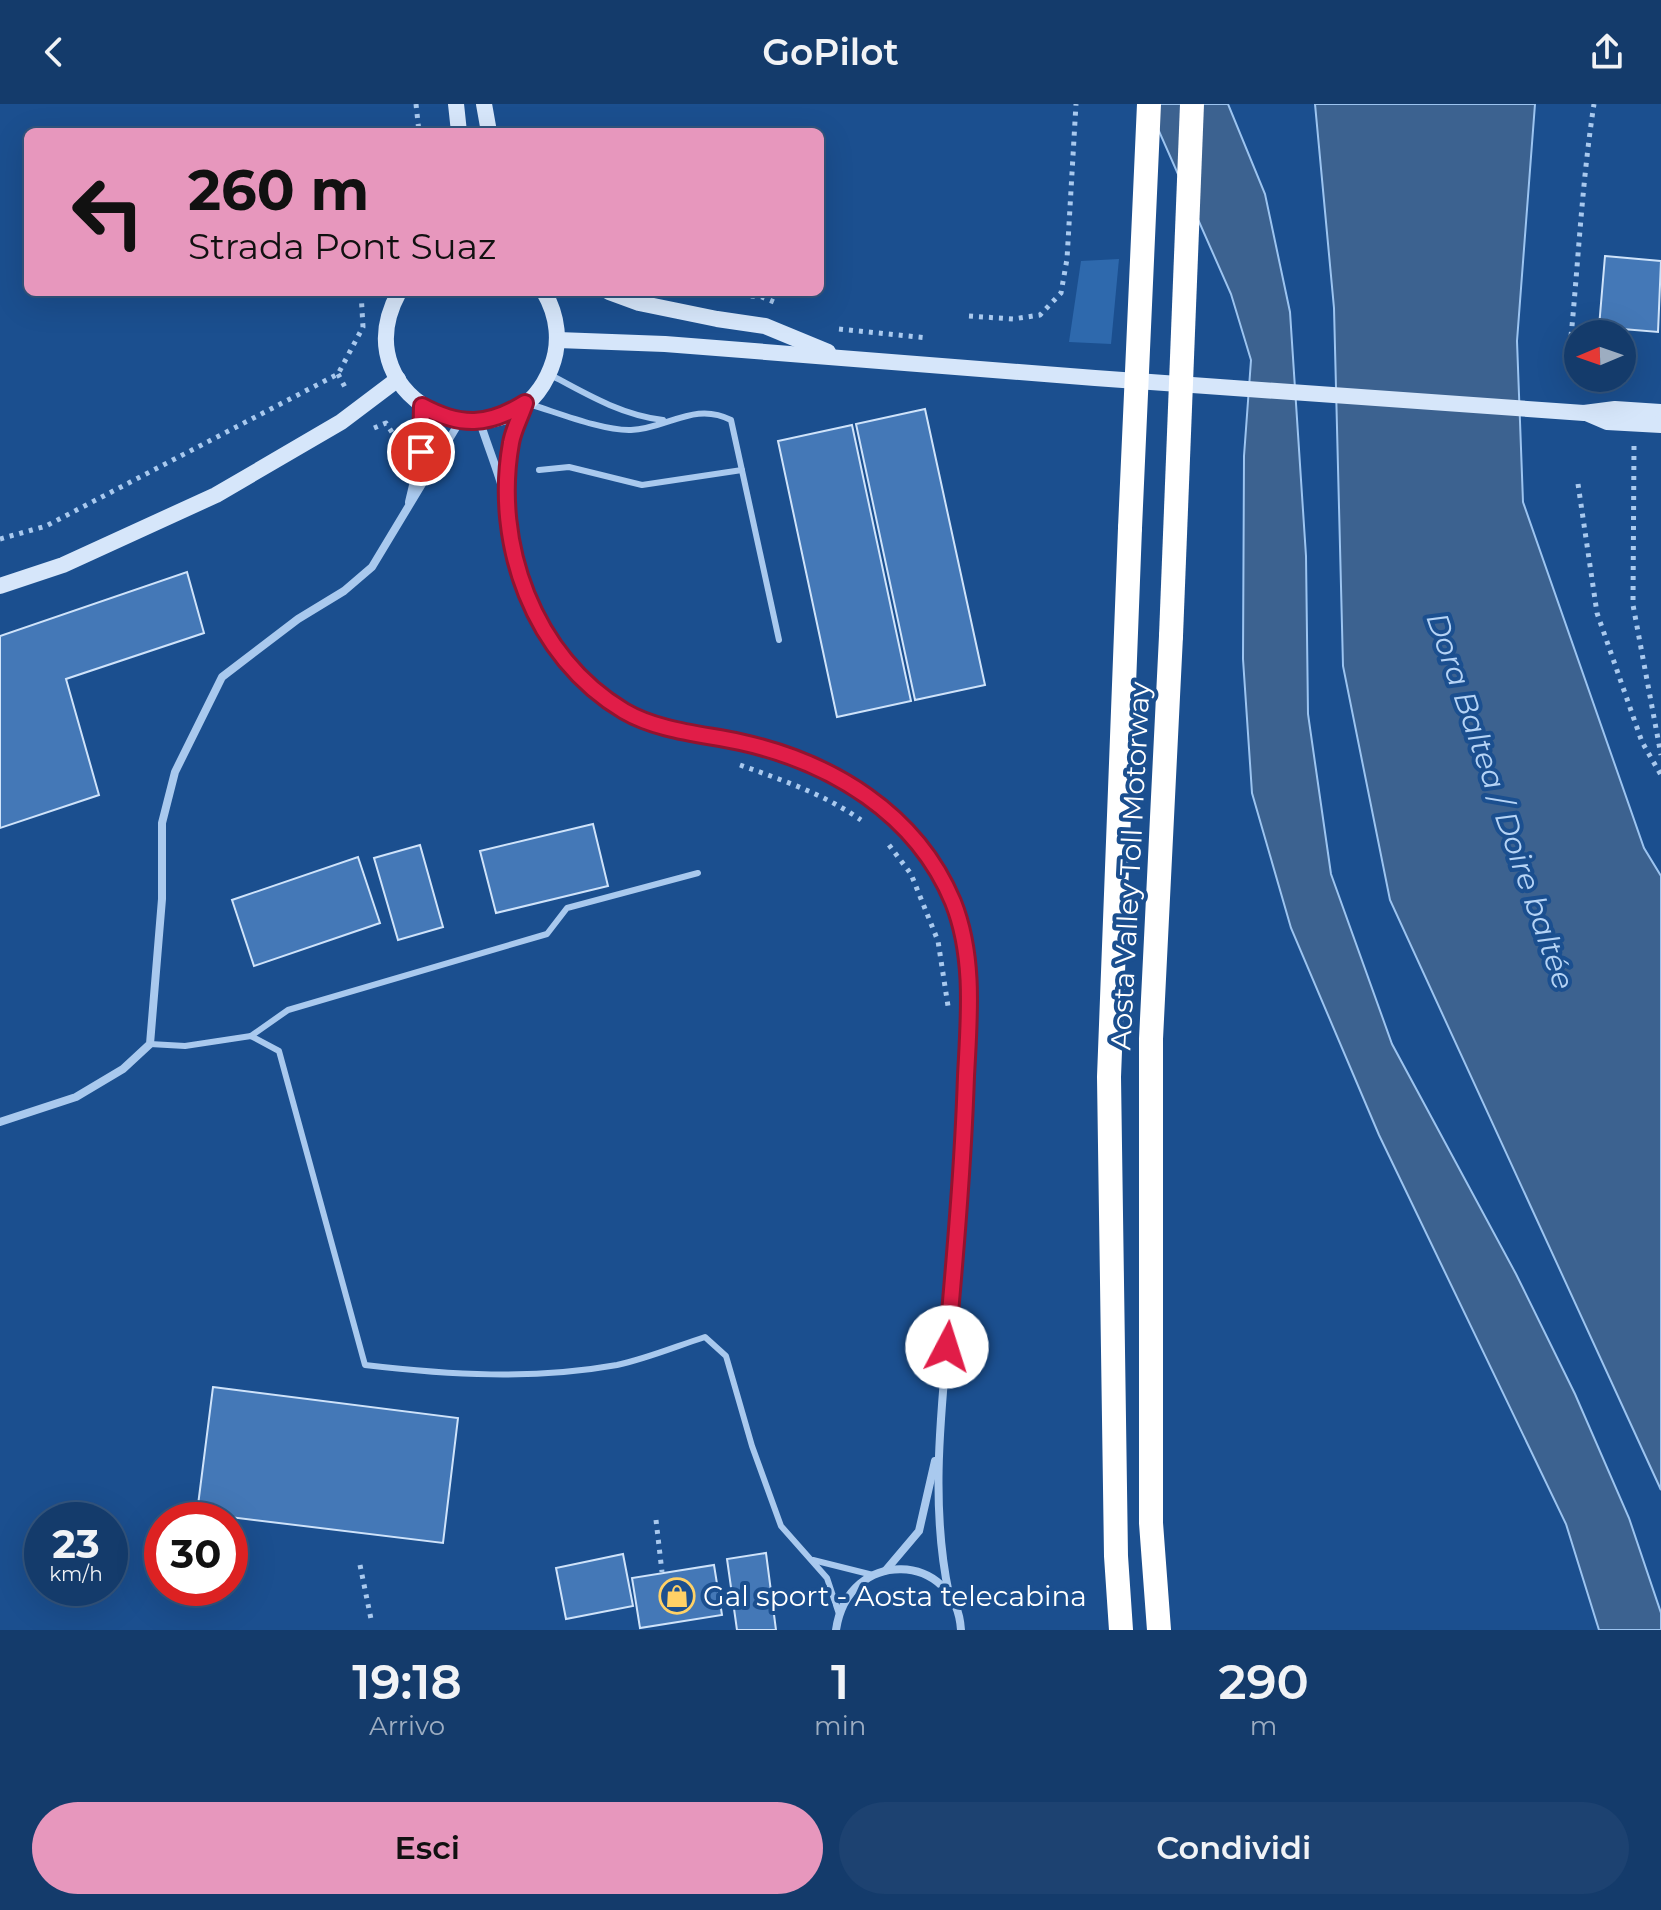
<!DOCTYPE html>
<html lang="it">
<meta charset="utf-8">
<style>
:root{--surface:#143b6b;--page:#1d4271;--text:#f1f3f6;--muted:#9dadc1;--line:#33557e;--accent:#e797bd}
body{margin:0;font-family:Montserrat,sans-serif;background:var(--page);color:var(--text);height:100vh;display:flex;flex-direction:column;font-size:30px;white-space:nowrap}
*{box-sizing:border-box;margin:0}
p{font-size:26px;color:var(--muted)}
.icon{flex:none;width:44px;height:44px;fill:none;stroke:currentColor;stroke-width:2;stroke-linecap:round;stroke-linejoin:round}
.map{position:relative;height:1526px;overflow:hidden}
.details{display:flex;flex-direction:column;background:var(--surface);flex:1}
.details>*{flex:none}
.hud{position:absolute;left:24px;top:24px;width:800px;height:168px;border-radius:12px;box-shadow:0 8px 32px #0002,0 0 0 2px var(--line);background:#e797bd;color:#111;overflow:hidden}
.needle{width:52px;rotate:268deg}
.controls{position:absolute;left:1564px;top:216px;display:grid;gap:16px}
.controls a{display:grid;place-items:center;width:72px;height:72px;border-radius:50%;background:var(--surface);box-shadow:0 8px 32px #0002,0 0 0 2px var(--line);font-size:40px}
.speed{position:absolute;left:24px;top:1398px;display:flex;gap:16px;font-size:40px;font-weight:700;text-align:center}
.speed>*{display:grid;place-content:center;width:104px;height:104px;border-radius:50%;background:var(--surface);box-shadow:0 8px 32px #0002,0 0 0 2px var(--line);line-height:1}
.speed small{font-size:20px;font-weight:400}
.speed .limit{border:12px solid #d22;background:#fff;color:#111}
.pin{position:absolute;display:grid;place-items:center;width:68px;height:68px;color:#fff;margin:-34px;border:4px solid #fff;border-radius:50%;box-shadow:0 2px 8px #0007}
.me{position:absolute;width:88px;margin:-44px;rotate:5deg;stroke-linejoin:round;filter:drop-shadow(0 0 6px #0008)}
.turn{display:flex;align-items:center;gap:28px;height:168px;padding:0 32px;font-size:36px}
.turn .icon{width:104px;height:104px;stroke-width:2.5}
.turn b{display:block;font-size:56px;line-height:68px}
.eta{display:flex;justify-content:space-evenly;align-items:center;height:136px;text-align:center}
.eta b{font-size:48px;font-weight:600;line-height:56px}
.button{display:flex;gap:16px;margin-top:auto;padding:16px 32px}
.button a{flex:1;height:92px;border-radius:48px;background:var(--accent);color:#111;font-size:32px;font-weight:600;line-height:92px;text-align:center}
.button a+a{background:var(--page);color:var(--text)}
header{display:flex;justify-content:space-between;align-items:center;height:104px;padding:0 32px;background:var(--surface);font-size:36px;font-weight:600}
.map>svg:first-child{display:block}
</style>
<header><svg class="icon" aria-label="back" viewBox="0 0 24 24"><path d="M15 5l-7 7 7 7"/></svg>GoPilot<svg class="icon" aria-label="share" viewBox="0 0 24 24"><path d="M12 15V3M7 8l5-5 5 5M5 13v7h14v-7"/></svg></header>
<div class="map">
<svg width="1661" height="1526" viewBox="0 0 1661 1526">
<rect width="100%" height="100%" fill="#1b4f8f"/>
<path fill="#2e69ad" d="M1119 155 1111 240 1069 238 1081 157Z"/>
<g fill="#3c6290" stroke="#9cc4f0" stroke-width="2">
<path d="M1147 0H1228L1265 90 1290 208 1306 452 1308 610 1331 770 1392 940 1516 1170 1575 1290 1629 1414 1661 1509V1526H1599L1566 1420 1379 1031 1291 824 1252 689 1243 555 1244 352 1251 256 1231 190Z"/>
<path d="M1315 0H1535L1517 237 1523 398 1644 744 1661 772V1386L1390 796 1343 562 1334 204Z"/>
</g>
<g fill="#4478b7" stroke="#cfe3fa" stroke-width="2">
<path d="M1605 152 1661 157 1658 228 1599 223Z"/>
<path d="M925 305 985 581 915 596 856 320Z"/>
<path d="M852 321 911 597 837 613 778 337Z"/>
<path d="M187 468 204 529 66 575 99 691 0 724V532Z"/>
<path d="M593 720 608 782 496 809 480 747Z"/>
<path d="M420 741 443 823 398 836 374 754Z"/>
<path d="M358 753 380 819 254 862 232 796Z"/>
<path d="M213 1283 458 1314 443 1439 197 1409Z"/>
<path d="M766 1449 776 1526H737L727 1455Z"/>
<path d="M623 1450 633 1502 566 1515 556 1464Z"/>
<path d="M714 1461 722 1511 640 1524 632 1474Z"/>
</g>
<g fill="none" stroke-linecap="round" stroke-linejoin="round">
<g stroke="#a9c9ee" stroke-width="5" stroke-dasharray="4 6" stroke-linecap="butt">
<path d="M416 0 419 28"/>
<path d="M721 189 762 193 774 198"/>
<path d="M969 212 1013 215 1040 211 1061 189 1067 155 1076 0"/>
<path d="M839 225 928 234"/>
<path d="M1569 252C1578 168 1581 84 1594 0"/>
<path d="M338 270 346 285"/>
<path d="M374 324 386 319 402 344"/>
<path d="M1634 342 1633 501 1661 651"/>
<path d="M1578 380 1597 509 1642 638 1661 671"/>
<path d="M0 435 46 422 338 270 363 223 361 188"/>
<path d="M740 661C782 676 824 690 861 716"/>
<path d="M889 741 911 770 938 837 948 902"/>
<path d="M656 1416 662 1468"/>
<path d="M360 1461 371 1515"/>
</g>
<g stroke="#a9c9ee" stroke-width="6">
<path d="M549 270C586 290 621 311 663 316"/>
<path d="M529 300C556 308 603 327 631 326 667 325 694 297 731 316L779 536"/>
<path d="M539 366 569 363 642 381 742 366"/>
<path d="M251 932 288 906 547 830 567 804 698 769"/>
<path d="M150 940 185 942 251 932 279 947 365 1261C449 1271 533 1276 617 1261 646 1255 677 1242 705 1233L726 1252 752 1342 781 1422 827 1474 839 1510"/>
<path d="M813 1456 873 1471"/>
</g>
<g stroke="#a9c9ee" stroke-width="8">
<path d="M480 318C488 343 498 367 505 393 510 411 510 431 513 450 518 478 531 505 546 529 564 558 595 593 627 609 662 625 700 630 738 638 829 657 915 708 953 798 976 854 969 916 966 975 963 1057 956 1138 949 1219 941 1309 930 1401 949 1490"/>
<path d="M506 390 511 337 524 303"/>
<path d="M409 398 421 348 422 302"/>
<path d="M0 1018 76 993 123 965 150 940 162 795V719L175 668 222 573 298 515 344 487 372 463 460 317"/>
<path d="M886 1466 919 1427 935 1357"/>
<path d="M836 1526C848 1443 956 1447 961 1526"/>
</g>
<g stroke="#d6e6fa" stroke-width="16">
<path d="M456 0 459 28"/>
<path d="M484 0 489 28"/>
<path d="M399 188C338 300 509 372 551 264 561 239 558 212 544 188"/>
<path d="M609 188 639 199 717 215 765 222 828 248"/>
<path d="M558 236 665 240 1095 274 1584 309 1615 305 1661 308"/>
<path d="M1586 309 1607 318 1661 321"/>
<path d="M0 482 63 461 216 391 341 318 398 275"/>
</g>
<g stroke="#fff" stroke-width="24">
<path d="M1121 1526 1116 1452 1109 973 1130 424"/>
<path d="M1159 1526 1151 1419V935L1171 532"/>
</g>
<g stroke="#fff" stroke-width="24">
<path d="M1130 424 1149 0"/>
<path d="M1171 532 1192 0"/>
</g>
</g>
<g fill="none" stroke-linecap="round" stroke-linejoin="round">
<defs>
<path id="route" d="M421 348 422 302C461 323 488 322 525 299 521 312 513 326 511 339 493 439 533 553 624 607 658 627 702 630 740 638 831 658 916 709 953 798 975 853 969 914 966 972 963 1062 955 1153 947 1243"/>
</defs>
<use href="#route" stroke="#92132f" stroke-width="20"/>
<use href="#route" stroke="#e11d48" stroke-width="14"/>
</g>
<defs>
<symbol id="shop-ring" viewBox="-11 -11 22 22"><circle r="9.5" fill="#1b4f8f" stroke="#ffd166" stroke-width="1.5"/><path d="M-5-2.5h2.3a2.7 3.5 0 0 1 5.4 0H5L5.5 6h-11ZM-1.5-2.5h3a1.5 2.3 0 0 0-3 0Z" fill="#ffd166"/></symbol>
</defs>
<g fill-rule="evenodd">
<use href="#shop-ring" x="657" y="1472" width="40" height="40"/>
</g>
<g text-anchor="middle" stroke-width="8" stroke-linejoin="round" paint-order="stroke">
<g font-size="28" fill="#fff" stroke="#1b4f8f">
<text transform="translate(1130 762) rotate(-87)" y="10">Aosta Valley Toll Motorway</text>
</g>
<g font-size="28" fill="#fff" stroke="#1b4f8f" text-anchor="start">
<text x="703" y="1502">Gal sport - Aosta telecabina</text>
</g>
<g font-size="30" font-style="italic" fill="#b5d3f5" stroke="#1b4f8f">
<text transform="translate(1500 697) rotate(71)" y="10">Dora Baltea / Doire baltée</text>
</g>
</g>
</svg>
<div class="controls">
<a><svg class="needle" viewBox="-14 -14 28 28"><path d="M0-13l5 13h-10z" fill="#e53935"/><path d="M0 13l5-13h-10z" fill="#9dadc1"/></svg></a>
</div>
<div class="speed"><div>23<small>km/h</small></div><div class="limit">30</div></div>
<div class="pin" style="left:421px;top:348px;background:#d93025"><svg class="icon" aria-label="arrive" viewBox="0 0 24 24"><path d="M6 21V4h12l-3 4 3 4H6"/></svg></div>
<svg class="me" style="left:947px;top:1243px" viewBox="-20 -20 40 40"><circle r="19" fill="#fff"/><path d="M0-13L10 11 0 6-10 11z" fill="#e11d48"/></svg>
<div class="hud">
<div class="turn"><svg class="icon" aria-label="left" viewBox="0 0 24 24"><path d="M17 20v-9H6M10 6l-5 5 5 5"/></svg><div><b>260 m</b>Strada Pont Suaz</div></div>
</div>
</div>
<section class="details">
<div class="eta">
<div><b>19:18</b><p>Arrivo</p></div>
<div><b>1</b><p>min</p></div>
<div><b>290</b><p>m</p></div>
</div>
<div class="button"><a>Esci</a><a>Condividi</a></div>
</section>
